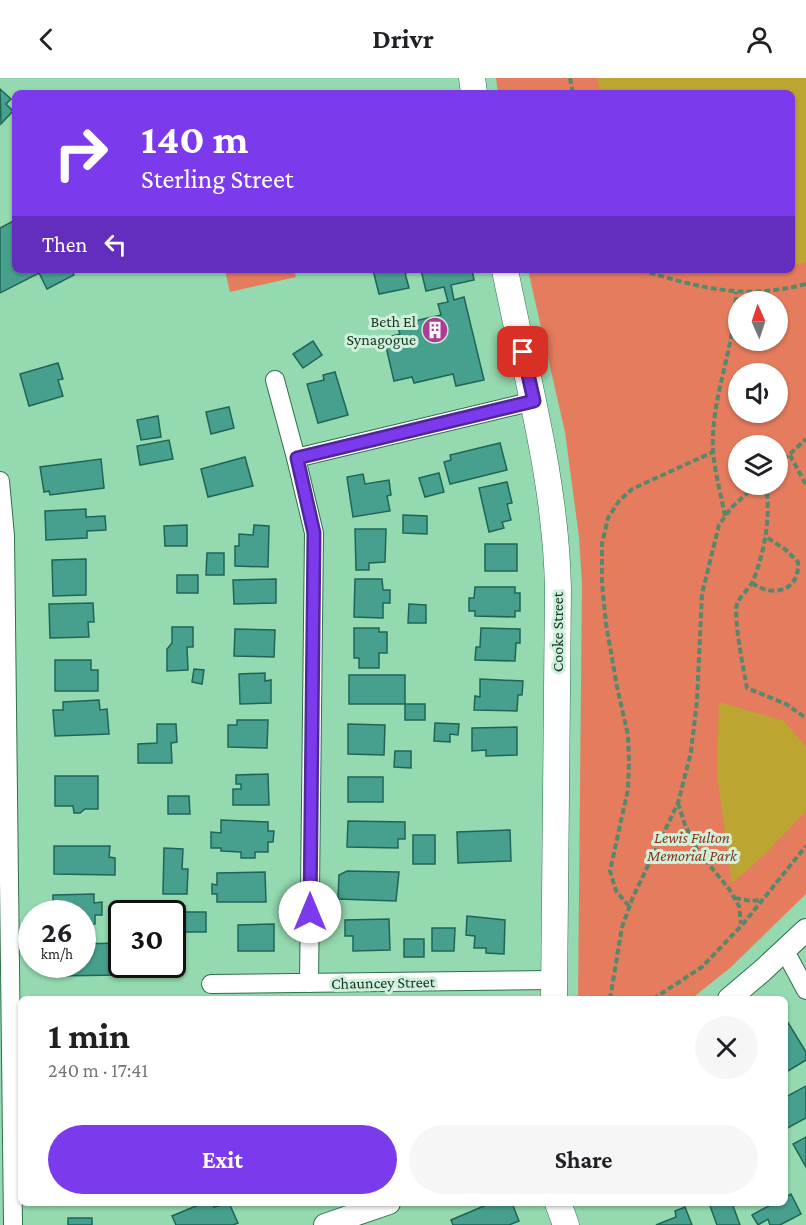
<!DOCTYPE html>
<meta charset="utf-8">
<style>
:root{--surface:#fff;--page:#f6f6f6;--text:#202124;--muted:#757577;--accent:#7c3aed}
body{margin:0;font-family:"Crimson Pro",serif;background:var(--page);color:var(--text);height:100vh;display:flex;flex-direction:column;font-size:22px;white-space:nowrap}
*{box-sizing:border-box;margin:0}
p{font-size:20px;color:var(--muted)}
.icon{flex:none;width:33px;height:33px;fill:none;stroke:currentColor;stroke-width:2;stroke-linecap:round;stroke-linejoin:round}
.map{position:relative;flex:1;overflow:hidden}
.sheet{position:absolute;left:18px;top:918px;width:770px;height:210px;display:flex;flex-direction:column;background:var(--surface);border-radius:9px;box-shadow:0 2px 4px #0004}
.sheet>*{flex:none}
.hud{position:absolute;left:12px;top:12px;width:783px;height:183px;border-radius:9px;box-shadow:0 2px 4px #0004;background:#7c3aed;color:#fff;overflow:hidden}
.needle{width:39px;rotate:357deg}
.fabs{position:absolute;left:728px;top:213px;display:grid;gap:12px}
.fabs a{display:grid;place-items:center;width:60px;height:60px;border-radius:50%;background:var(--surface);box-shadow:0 2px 4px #0004;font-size:30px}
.speed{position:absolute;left:18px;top:822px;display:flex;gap:12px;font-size:30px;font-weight:700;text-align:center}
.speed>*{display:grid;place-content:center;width:78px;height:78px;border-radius:50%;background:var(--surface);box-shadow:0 2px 4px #0004;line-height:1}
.speed small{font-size:15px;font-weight:400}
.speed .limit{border:3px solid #111;border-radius:9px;background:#fff;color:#111}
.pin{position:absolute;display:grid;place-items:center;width:51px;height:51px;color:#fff;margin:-26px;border-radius:12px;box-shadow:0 3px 9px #0006}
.me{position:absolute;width:66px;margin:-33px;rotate:0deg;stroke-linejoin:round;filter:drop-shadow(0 0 4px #0008)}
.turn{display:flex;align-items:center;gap:21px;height:126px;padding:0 30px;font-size:27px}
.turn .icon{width:78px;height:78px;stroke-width:2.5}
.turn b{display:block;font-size:42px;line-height:51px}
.then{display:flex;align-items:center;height:57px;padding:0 30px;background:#0003;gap:12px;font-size:22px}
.round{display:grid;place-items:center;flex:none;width:63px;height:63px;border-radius:32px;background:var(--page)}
.overview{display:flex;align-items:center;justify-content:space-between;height:102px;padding:0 30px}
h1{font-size:36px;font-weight:700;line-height:45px}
.cta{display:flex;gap:12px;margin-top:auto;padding:12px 30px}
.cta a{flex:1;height:69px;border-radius:36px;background:var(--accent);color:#fff;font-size:24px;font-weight:700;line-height:69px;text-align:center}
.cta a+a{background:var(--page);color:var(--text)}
header{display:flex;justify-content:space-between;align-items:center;height:78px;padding:0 30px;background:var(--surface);font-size:27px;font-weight:700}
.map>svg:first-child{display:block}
</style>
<header><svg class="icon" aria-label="back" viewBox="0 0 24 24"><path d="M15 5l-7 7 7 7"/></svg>Drivr<svg class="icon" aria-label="person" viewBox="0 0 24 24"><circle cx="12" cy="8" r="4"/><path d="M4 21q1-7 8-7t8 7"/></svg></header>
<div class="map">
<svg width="806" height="1147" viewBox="0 0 806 1147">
<rect width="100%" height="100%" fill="#94d9af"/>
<g fill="#e57c5e" fill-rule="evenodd">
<path d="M496 0H806V816L730 890 691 921H578L582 505 579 459 565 354 528 192H792V15H498ZM738 224H777V262H738ZM738 296H777V334H738ZM738 368H777V406H738Z"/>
<path d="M225 192H294L296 199 230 214Z"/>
</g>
<g fill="#bda531">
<path d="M597 0H806V184L792 188V15H600Z"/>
<path d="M719 624 784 643 806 669V733L763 778 732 805 717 697Z"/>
</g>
<g fill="#47a08d" stroke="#1f6557" stroke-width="1.5">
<path d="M0 11 11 21 6 26 13 33 1 46Z"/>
<path d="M15 142V192H72L74 197 47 211 39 195 0 215V150Z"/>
<path d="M373 192H420L405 195 409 210 379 216Z"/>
<path d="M421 192H472L474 202 451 207 454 222 464 219 484 302 456 308 453 296 414 305 412 299 394 303 384 260 400 256 397 247 441 237 438 226 448 224 444 209 426 213Z"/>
<path d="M313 263 322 277 303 290 293 276Z"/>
<path d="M58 285 63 301 58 302 63 318 29 328 20 296Z"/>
<path d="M335 294 348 337 318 345 307 306 324 302 323 297Z"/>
<path d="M229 329 234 350 211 356 206 334Z"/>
<path d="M158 338 161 359 141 362 137 342Z"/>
<path d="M169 362 173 381 140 387 137 368Z"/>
<path d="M500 365 507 392 450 406 444 384 451 382 450 377Z"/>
<path d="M245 379 253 408 208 419 201 391Z"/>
<path d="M101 381 104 410 50 417 49 413 44 414 40 389Z"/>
<path d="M439 395 444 414 425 419 419 400Z"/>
<path d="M363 396 365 406 389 402 391 417 387 418 390 433 353 439 347 399Z"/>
<path d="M507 404 512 425 507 426 511 442 502 444 504 450 489 454 479 410Z"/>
<path d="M86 431V439L105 438 106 452 87 453V460L46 462 45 433Z"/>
<path d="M403 437 427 438V456L403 455Z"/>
<path d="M187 447V468H165L164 448Z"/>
<path d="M254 447 269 448 268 489 235 488V468H239V456L253 457Z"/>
<path d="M355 451H386L385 484 369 485V492H356Z"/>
<rect x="485" y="466" width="32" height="27"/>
<path d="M207 475H224V497H206Z"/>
<path d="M86 481V517L53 518 52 482Z"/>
<rect x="177" y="497" width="21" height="18"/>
<path d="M276 501V525L234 526 233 502Z"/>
<path d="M355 501H382L383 512H390V525H383V540L354 539Z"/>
<path d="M475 509H515V515H520V533H515V539L475 538V533H469V520H474Z"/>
<path d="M93 525 94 544H88L89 559 50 560 49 526Z"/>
<path d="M409 526 426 527V545H408Z"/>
<path d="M172 549H193V569H187L188 592 167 593V571L172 565Z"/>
<path d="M354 550H379V554H387V575H379V590H359V580H354Z"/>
<path d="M481 550 520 551V565H516L515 583 475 582 476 569H480Z"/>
<path d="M235 551 275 552 274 579 234 578Z"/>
<path d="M55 582H91V592H98V613H55Z"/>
<path d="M194 591 204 592 202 606 192 604Z"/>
<path d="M265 595V603L271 602V625L240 626 239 596Z"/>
<path d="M349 597H405V626H425V642H405V626H349Z"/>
<path d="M480 601 523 603 522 617H518L517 633 474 632 475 618 480 619Z"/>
<path d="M99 622 100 632 107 631 109 656 55 658 53 632H63V624Z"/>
<path d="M237 642H268L267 670 228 669V647H237Z"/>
<path d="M435 645 459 646 458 657 450 656V664L434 663Z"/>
<path d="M157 646H176L177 664 171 665 172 685H138V666L157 665Z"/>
<path d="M348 646 385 647 384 677 348 676Z"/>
<path d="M517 649V677L486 678V672L472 673V650Z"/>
<path d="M395 673H411V690L394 689Z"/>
<path d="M268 696 269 727H233V711H241V706H236V697Z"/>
<path d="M55 698H98V731H85L80 735H74L73 728H55Z"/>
<rect x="348" y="699" width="35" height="25"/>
<path d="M168 718H189L190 736H168Z"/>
<path d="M221 742 268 744V753H274L273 764H268V774H255V780H241V774L221 773V770H211V754L221 755Z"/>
<path d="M348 743 405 744V761H398V770L347 769Z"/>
<path d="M510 752 511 783 458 785 457 754Z"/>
<rect x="413" y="757" width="22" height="29"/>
<path d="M54 768H110L109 779 115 780V797L54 796Z"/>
<path d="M164 770 183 771 182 791H188L187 816H163Z"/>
<path d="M347 793 399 794 396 823 338 821 339 797Z"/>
<path d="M265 794 266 824H217V816H212V806L217 807V795Z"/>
<path d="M94 816V825L102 824V837H95V846H82V836H53V817Z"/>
<rect x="173" y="834" width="33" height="20"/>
<path d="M467 838 505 842 504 876 486 875V870H474L475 858 466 857Z"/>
<path d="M389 841 390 872 353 873V858H345V842Z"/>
<path d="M274 846V873H238V847Z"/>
<path d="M432 850H455L454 873H432Z"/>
<rect x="404" y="861" width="20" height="18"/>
<path d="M118 865 119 897 55 898V886H82V866Z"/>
<path d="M784 938 806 974V982L788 993 784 988Z"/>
<path d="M806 1008V1040L784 1052V1020Z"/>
<path d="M806 1059V1089L793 1066Z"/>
<path d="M791 1116 801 1136 780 1147H770L768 1141 758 1147 752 1137 774 1125H784V1120Z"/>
<path d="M203 1125H212L214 1129 229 1125 238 1145 233 1147H176L172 1138Z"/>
<path d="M491 1125H512L519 1143 509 1147H453L451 1142Z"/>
<path d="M709 1125H732L740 1147H717Z"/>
<path d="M685 1129 692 1147H656L676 1139 675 1133Z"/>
<rect x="68" y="1140" width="24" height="7"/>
</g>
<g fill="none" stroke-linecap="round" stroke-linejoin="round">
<defs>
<g id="minor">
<path d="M275 302 296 380 314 455 309 905"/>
<path d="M296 380 534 323"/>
<path d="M0 403 5 458 13 1147"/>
<path d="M785 873 806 912"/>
<path d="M211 906 554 902"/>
</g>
<g id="tertiary">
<path d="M729 921 762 893 806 852"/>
<path d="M325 1147 389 1125"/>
</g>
<g id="secondary">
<path d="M472 0 474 15"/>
<path d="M505 192C526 298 556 402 558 511L554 921"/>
<path d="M558 1125 566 1147"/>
</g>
</defs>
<use href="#minor" stroke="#2d714c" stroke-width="20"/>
<use href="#tertiary" stroke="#2d714c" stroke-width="24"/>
<use href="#secondary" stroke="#2d714c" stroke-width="27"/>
<g stroke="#57886b" stroke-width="4" stroke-dasharray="6 3" stroke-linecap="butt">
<path d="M570 0 573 15"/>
<path d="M641 192C700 210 744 222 806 206"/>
<path d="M790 377 806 407"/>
<path d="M777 388 806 361"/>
<path d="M766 406C771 439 765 472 753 503 749 511 740 518 737 526 733 540 744 593 747 610L786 626 806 640"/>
<path d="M725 438C721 417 715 395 713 374 710 320 736 268 736 214"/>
<path d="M752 505C773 520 800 513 798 484L786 472 765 458"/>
<path d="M678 725 685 747 698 773 729 811 739 828 741 846"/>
<path d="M735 820 751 823 762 822"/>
<path d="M629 828 616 813 610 793 628 711 629 684 628 657 617 609 606 546 602 505V466L608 440 619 423 632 411 713 374"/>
<path d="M610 921 622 849 633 819 678 725 691 674 697 623 702 516 719 447 731 430 757 406"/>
<path d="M653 921 702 889 743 846 806 768"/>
</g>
<use href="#minor" stroke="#fff" stroke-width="18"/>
<use href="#tertiary" stroke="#fff" stroke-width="22"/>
<use href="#secondary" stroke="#fff" stroke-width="26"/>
</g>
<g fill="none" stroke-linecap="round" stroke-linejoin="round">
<defs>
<path id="route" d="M310 834 314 455 297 380 534 323 523 274"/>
</defs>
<use href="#route" stroke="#51269a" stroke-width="15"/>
<use href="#route" stroke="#7c3aed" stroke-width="10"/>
</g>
<defs>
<symbol id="building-disc" viewBox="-11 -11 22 22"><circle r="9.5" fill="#ae3c97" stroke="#cff1db"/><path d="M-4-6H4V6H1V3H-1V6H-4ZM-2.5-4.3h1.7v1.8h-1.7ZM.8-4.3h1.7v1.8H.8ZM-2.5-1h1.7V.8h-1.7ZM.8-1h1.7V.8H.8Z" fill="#fff"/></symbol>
</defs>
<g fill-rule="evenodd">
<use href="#building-disc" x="420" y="237" width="30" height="30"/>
</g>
<g text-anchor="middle" stroke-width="6" stroke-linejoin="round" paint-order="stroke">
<g font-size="16" fill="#183424" stroke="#cff1db" text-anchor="end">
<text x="416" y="249">Beth El<tspan x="416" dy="18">Synagogue</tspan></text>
</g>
<g font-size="16" fill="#183424" stroke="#cff1db">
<text transform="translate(557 554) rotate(-90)" y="6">Cooke Street</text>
<text transform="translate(383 904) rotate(-1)" y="6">Chauncey Street</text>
</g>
<g font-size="16" font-style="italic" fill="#87361e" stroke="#cff1db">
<text x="692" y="765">Lewis Fulton<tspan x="692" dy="18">Memorial Park</tspan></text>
</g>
</g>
</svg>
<div class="fabs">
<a><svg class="needle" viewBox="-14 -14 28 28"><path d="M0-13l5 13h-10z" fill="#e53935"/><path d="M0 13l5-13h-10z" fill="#757577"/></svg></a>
<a><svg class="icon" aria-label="sound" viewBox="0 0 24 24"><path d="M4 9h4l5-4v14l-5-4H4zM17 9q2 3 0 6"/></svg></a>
<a><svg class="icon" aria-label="layers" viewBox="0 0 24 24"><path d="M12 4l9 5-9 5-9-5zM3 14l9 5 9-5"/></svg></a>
</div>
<div class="speed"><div>26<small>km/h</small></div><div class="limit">30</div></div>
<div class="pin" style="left:523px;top:274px;background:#d93025"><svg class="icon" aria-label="arrive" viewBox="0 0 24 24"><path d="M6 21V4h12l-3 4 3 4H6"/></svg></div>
<svg class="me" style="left:310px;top:834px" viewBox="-20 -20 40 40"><circle r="19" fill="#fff"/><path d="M0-13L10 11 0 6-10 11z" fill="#7c3aed"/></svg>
<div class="hud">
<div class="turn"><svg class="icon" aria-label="right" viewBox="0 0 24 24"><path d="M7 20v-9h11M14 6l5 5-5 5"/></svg><div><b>140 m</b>Sterling Street</div></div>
<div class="then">Then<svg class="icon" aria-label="left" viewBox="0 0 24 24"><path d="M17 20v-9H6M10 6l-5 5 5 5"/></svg></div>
</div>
<section class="sheet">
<div class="overview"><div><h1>1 min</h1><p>240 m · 17:41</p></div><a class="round"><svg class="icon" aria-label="close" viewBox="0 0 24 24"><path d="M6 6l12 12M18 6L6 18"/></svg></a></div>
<div class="cta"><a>Exit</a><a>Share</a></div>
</section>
</div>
